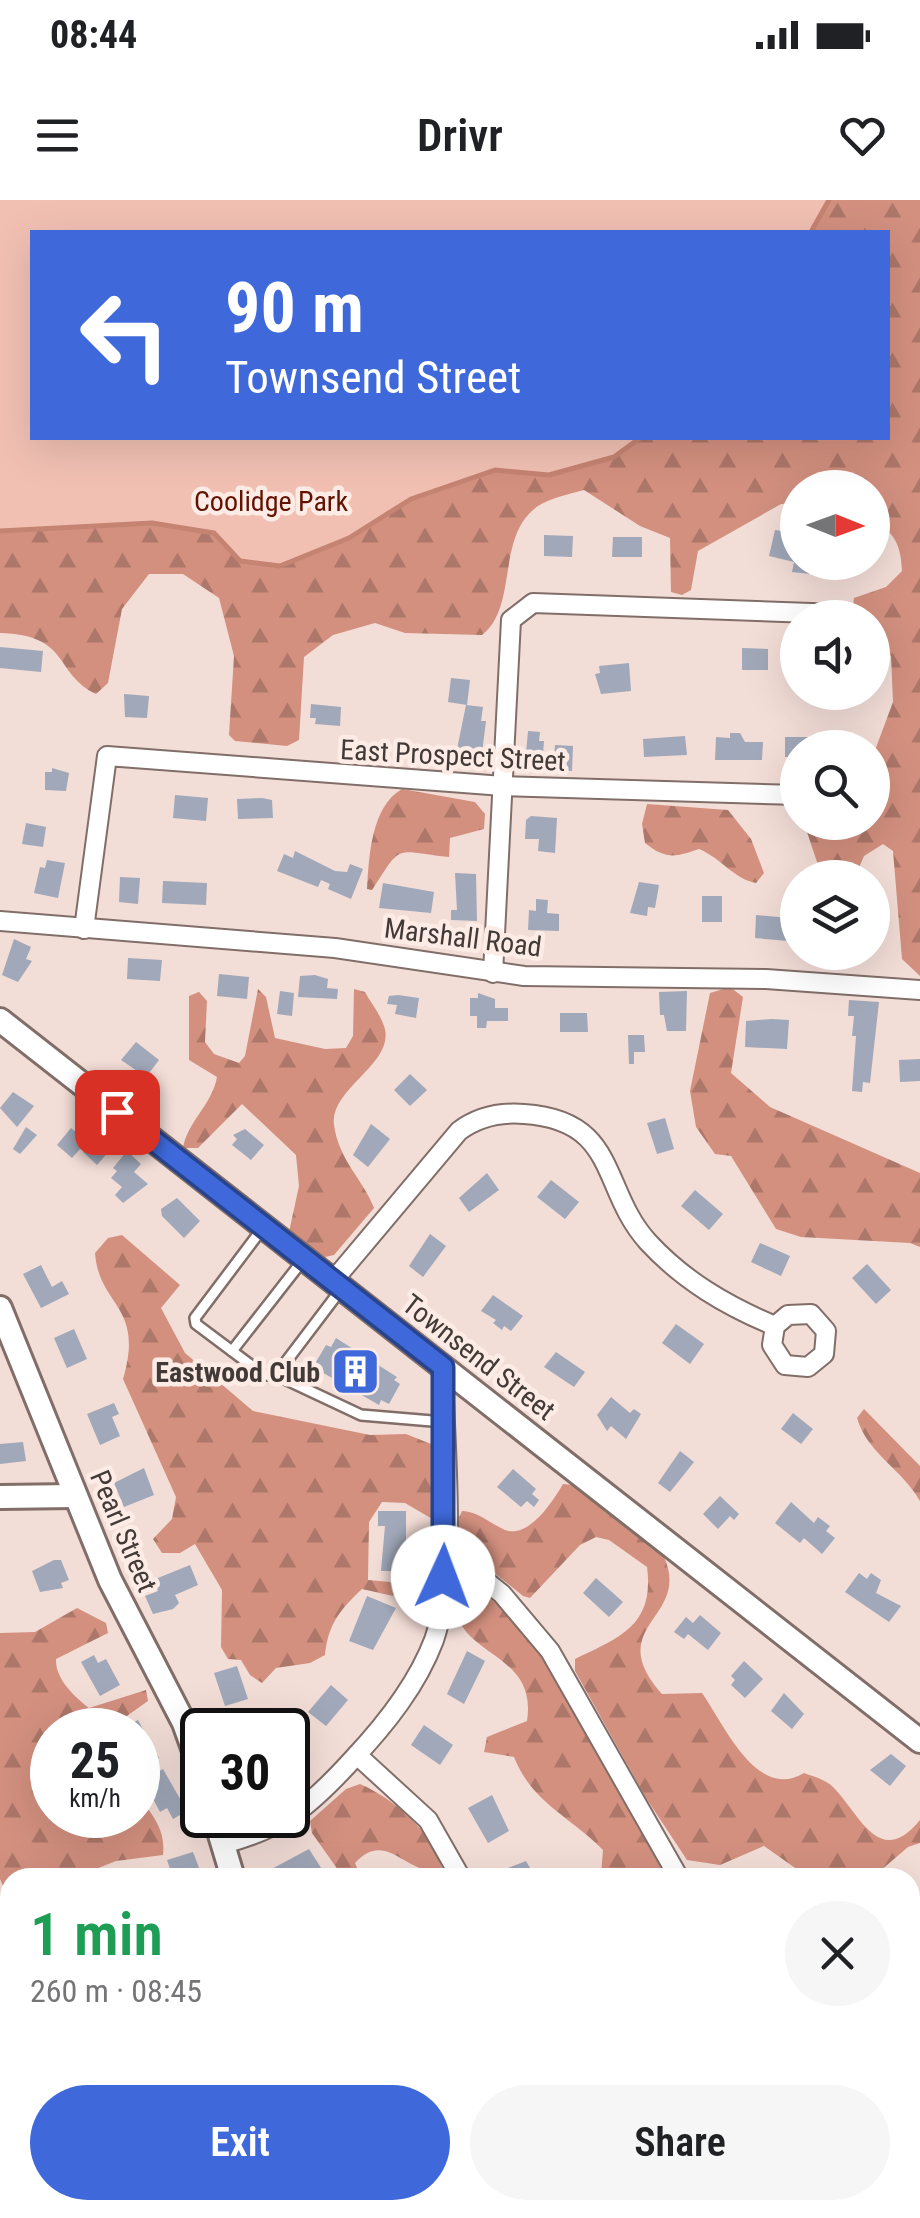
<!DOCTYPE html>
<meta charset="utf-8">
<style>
:root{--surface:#fff;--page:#f6f6f6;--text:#202124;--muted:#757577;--accent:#3f69da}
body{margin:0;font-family:"Roboto Condensed",sans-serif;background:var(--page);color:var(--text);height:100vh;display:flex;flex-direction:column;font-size:38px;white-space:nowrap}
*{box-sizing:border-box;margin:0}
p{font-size:32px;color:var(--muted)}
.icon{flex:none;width:55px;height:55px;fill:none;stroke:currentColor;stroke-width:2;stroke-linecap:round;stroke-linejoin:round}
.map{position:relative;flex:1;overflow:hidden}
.panel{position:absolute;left:0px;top:1668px;width:920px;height:352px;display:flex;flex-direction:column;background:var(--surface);border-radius:30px 30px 0 0;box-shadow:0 10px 40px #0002}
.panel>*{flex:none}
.top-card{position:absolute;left:30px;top:30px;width:860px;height:210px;border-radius:0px;box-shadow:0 10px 40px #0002;background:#3f69da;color:#fff;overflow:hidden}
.needle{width:65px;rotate:91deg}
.buttons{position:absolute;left:780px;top:270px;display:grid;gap:20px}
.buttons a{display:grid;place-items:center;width:110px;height:110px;border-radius:50%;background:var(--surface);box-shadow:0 10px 40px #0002;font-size:50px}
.speed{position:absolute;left:30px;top:1508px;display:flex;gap:20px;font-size:50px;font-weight:700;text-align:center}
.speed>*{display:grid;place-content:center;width:130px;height:130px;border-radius:50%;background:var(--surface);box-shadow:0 10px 40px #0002;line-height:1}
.speed small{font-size:25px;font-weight:400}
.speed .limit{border:5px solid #111;border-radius:15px;background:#fff;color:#111}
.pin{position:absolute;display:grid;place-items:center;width:85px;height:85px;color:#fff;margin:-42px;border-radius:20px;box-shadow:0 5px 15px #0006}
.me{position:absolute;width:110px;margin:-55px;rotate:2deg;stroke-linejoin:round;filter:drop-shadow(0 0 8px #0008)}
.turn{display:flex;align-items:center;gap:35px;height:210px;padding:0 30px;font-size:45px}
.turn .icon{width:130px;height:130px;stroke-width:2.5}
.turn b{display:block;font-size:70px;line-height:85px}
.round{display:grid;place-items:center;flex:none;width:105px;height:105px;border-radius:52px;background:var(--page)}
.overview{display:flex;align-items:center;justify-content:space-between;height:170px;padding:0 30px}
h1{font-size:60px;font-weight:600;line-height:75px;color:#1e9e55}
.primary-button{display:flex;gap:20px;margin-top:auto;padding:20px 30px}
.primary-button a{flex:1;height:115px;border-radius:60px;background:var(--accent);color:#fff;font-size:40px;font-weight:600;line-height:115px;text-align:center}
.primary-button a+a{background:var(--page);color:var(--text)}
.status{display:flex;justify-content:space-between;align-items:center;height:70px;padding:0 50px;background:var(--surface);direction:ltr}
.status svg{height:28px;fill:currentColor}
header{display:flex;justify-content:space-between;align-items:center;height:130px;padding:0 30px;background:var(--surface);font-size:45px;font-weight:600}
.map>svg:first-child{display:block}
</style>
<div class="status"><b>08:44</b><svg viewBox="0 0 49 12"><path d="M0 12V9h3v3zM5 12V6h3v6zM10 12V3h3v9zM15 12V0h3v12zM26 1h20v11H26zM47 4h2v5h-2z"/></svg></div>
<header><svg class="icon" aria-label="menu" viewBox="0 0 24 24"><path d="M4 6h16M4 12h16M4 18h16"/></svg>Drivr<svg class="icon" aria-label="heart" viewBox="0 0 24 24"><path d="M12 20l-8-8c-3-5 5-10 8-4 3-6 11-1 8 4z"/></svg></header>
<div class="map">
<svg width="920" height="2018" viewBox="0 0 920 2018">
<defs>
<pattern id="forest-firs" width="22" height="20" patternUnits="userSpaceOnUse" patternTransform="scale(2.5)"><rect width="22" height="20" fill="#d3907f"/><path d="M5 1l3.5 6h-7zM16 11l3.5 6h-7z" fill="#ad7769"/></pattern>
</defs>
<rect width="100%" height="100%" fill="#f3ddd7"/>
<g fill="url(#forest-firs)">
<path d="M697 0H920V776L902 759 893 651 883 644 864 656 855 677H822L804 623 872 622 873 605 877 603 874 553 893 502 891 456 873 437 872 418 851 417 854 398 886 387 902 371C901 346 895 332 873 321L872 288H798L797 302 781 304 698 351 691 390 682 395 671 392 670 338 640 326 584 290C570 294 550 298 538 306 495 336 519 406 482 435L405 433 375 423 333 435 304 457 299 540 287 546 235 541 229 535 234 456 219 398 183 374H149L122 409 108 483 96 494C53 473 71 435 0 433V300L523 238H888V32H715Z"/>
<path d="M402 589 475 602 485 614 484 629 450 638 449 657C393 651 403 642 372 690L367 689C369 656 371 607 402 589Z"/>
<path d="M647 604 728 610 751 639 764 673 756 683C734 679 721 658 699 649 676 657 666 660 645 643L642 624Z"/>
<path d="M730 787 743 797 731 873 770 907 920 973V1047L910 1043 801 1037 776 1029 731 956 715 954 696 927 690 891 710 793Z"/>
<path d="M258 789 266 797 275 838 325 849 346 848 353 836 354 789 365 792C371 803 380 814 384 826 397 863 329 888 334 925 339 961 363 979 374 1008L334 1055 325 1057 289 1032 299 986 296 955 242 904 198 948H183C187 922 212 905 217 877L189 860V796L199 792 207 801 205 842 214 854 239 863 245 856Z"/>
<path d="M122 1035 180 1085 161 1108 185 1153 253 1211 370 1235 406 1234 431 1244C440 1263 447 1301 434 1320L405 1303 382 1302 369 1322 368 1380 390 1382 398 1389 393 1396 362 1389C340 1410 328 1424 325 1455L310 1463 276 1468 262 1483 250 1475 241 1460 228 1459 221 1447 222 1390 195 1344 180 1353H162L153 1339 172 1319 176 1297 123 1179C145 1105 99 1107 95 1053L108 1038Z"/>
<path d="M864 1209 920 1266V1301C902 1269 867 1253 857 1218Z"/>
<path d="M563 1284 573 1285 664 1357C692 1419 601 1425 662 1494L702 1493C724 1524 757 1602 804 1573 814 1577 825 1579 833 1587 860 1614 879 1670 920 1620V1643L908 1647 872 1678 808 1677 764 1646 720 1665 687 1660 646 1598 575 1471V1459C617 1438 655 1427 647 1367L609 1340 596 1337 580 1345 530 1398 523 1396 460 1345 457 1322 462 1311C479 1312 489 1323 505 1330 529 1339 553 1301 563 1284Z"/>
<path d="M468 1384C567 1440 609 1584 668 1677H597L601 1675 603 1650C571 1617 532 1603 514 1557L484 1552 487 1537 527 1521C539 1445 442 1459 456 1386Z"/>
<path d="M77 1408 106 1423 108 1433 56 1459C55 1479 75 1497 89 1508L146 1490 148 1501 107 1530H52V1615H138V1595C152 1615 166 1629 163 1655L116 1661 86 1673 84 1677 10 1678V1703L0 1679V1433L35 1432Z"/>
<path d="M360 1584C393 1598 434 1633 442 1668L436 1672C401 1669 385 1631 355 1663L361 1677H343L312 1633 310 1621 346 1589Z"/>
<path d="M920 1836V2018H644L639 2010H910V1841Z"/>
</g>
<path fill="#f1c0b3" d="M0 0H829L811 32H32V238H640L614 257 549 275 495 270 411 299 349 338 280 366 240 361 214 333 152 323 0 331Z"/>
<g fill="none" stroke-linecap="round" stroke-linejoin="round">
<g stroke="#c58372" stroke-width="5">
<path d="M811 32 829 0"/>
<path d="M0 331 152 323 214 333 240 361 280 366 349 338 411 299 495 270 549 275 614 257 640 238"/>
</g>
</g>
<g fill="#a0a8b9">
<path d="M775 330 798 333V362H811L810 374 792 372 794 362 769 356Z"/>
<path d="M544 335 573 336 572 357 544 356Z"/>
<path d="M613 337H642V357H612Z"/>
<path d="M0 447 43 451 41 472 0 468Z"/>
<path d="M742 448 768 449V470H742Z"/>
<path d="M629 463 631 491 601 494 595 474 600 473 599 466Z"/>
<path d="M451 478 470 480 467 505 448 502Z"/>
<path d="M124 494 149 496 147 518 125 517Z"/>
<path d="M311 504 341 507 340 526 315 524 316 518H310Z"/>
<path d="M466 505 483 507 481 521H486L482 553 476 557 456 554Z"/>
<path d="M528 531 540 532 539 541H544L542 567 525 566Z"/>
<path d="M730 533H740L745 542H763L762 560H715L716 537 730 538Z"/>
<path d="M685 536 687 555 644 557 643 539Z"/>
<path d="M785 537H810V548H798V557H785Z"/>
<path d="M555 545 573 546 572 571 553 570Z"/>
<path d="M52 568 69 573 66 591 45 590V572H52Z"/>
<path d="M175 595 208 598 206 621 173 618Z"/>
<path d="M262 598 272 600 273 618 238 619 237 599Z"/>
<path d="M531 616 557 618 555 653 538 651 539 639H525L526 620Z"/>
<path d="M26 623 46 627 43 647 22 644Z"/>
<path d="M295 651 335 671 347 672 350 664 363 669 351 699 328 689 330 684 321 680 318 687 277 671 284 654 293 658Z"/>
<path d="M47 660 65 663 58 698 34 693 40 667 45 668Z"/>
<path d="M455 673 476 674 477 721 451 720V710H457Z"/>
<path d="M120 677 140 678 138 704 119 702Z"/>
<path d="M163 681 207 683 206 705 162 703Z"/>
<path d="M639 682 659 685 655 708 648 707 647 716 630 713Z"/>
<path d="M383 683 434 692 431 713 379 708Z"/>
<rect x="702" y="696" width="20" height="26"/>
<path d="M536 699 548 700 547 713 559 714V731L528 730 529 710 536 711Z"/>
<path d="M756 715 790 718 788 741 755 738Z"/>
<path d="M14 739 31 747 26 759 32 761 18 782 2 775Z"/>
<path d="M128 758 162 760 160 781 127 779Z"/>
<path d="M219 774 249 777 247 799 217 796Z"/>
<path d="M315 775 328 779 327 788 338 789 337 799 298 797 300 776Z"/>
<path d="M280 791 294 793 292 816 277 814Z"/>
<path d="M687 791 686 831H667L664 815H660L659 792Z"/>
<path d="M478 793 495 799V808H508V821H487L486 828H477V816H470V798H478Z"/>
<path d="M398 795 419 798 416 818 395 814 397 805 387 804 389 796Z"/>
<path d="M849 800 879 802 870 883 863 882 862 892 852 891 856 836H852L854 816H848Z"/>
<path d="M560 813H587L588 832H560Z"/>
<path d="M772 819 789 820 787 849 745 847 746 821Z"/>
<path d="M628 835H644L645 852H634V864H629Z"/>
<path d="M136 842 159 860 146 877 121 860Z"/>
<path d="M920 859V881L900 882 899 860Z"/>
<path d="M410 874 427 890 410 906 394 890Z"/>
<path d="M13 892 34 906 17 927 0 908Z"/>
<path d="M665 918 674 949 657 954 647 923Z"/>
<path d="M371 924 390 939 368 967 353 955Z"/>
<path d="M26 927 37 935 20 954 13 949Z"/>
<path d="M71 928 87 941 72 958 57 945Z"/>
<path d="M103 929 117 942 97 965 83 952Z"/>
<path d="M245 929 264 945 251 960 232 945 237 939 233 935Z"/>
<path d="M127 951 141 964 134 972 148 984 123 1003 115 995 122 987 111 978 117 971 113 968Z"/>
<path d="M487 973 499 990 469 1012 459 998Z"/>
<path d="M551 980 579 1002 565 1019 537 997Z"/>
<path d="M695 990 723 1014 709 1030 681 1006Z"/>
<path d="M177 998 200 1021 184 1038 162 1016 161 1009Z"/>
<path d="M430 1034 446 1046 423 1077 409 1066Z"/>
<path d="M760 1043 790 1056 781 1076 751 1062Z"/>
<path d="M867 1064 891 1090 876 1104 852 1078Z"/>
<path d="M41 1065 52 1087 62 1081 69 1094 41 1108 23 1074Z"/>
<path d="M493 1095 523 1116 511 1131 504 1126 502 1130 493 1123 496 1120 481 1111Z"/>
<path d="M676 1124 704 1144 690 1164 662 1143Z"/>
<path d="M74 1129 87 1159 67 1168 54 1138Z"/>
<path d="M336 1138 397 1177 394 1180 400 1184 389 1204 381 1200 379 1205 313 1167 326 1145 331 1147Z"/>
<path d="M556 1152 585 1172 574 1187 544 1167Z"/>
<path d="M611 1197 630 1213 634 1209 641 1214 626 1239 611 1226 607 1231 597 1215Z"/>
<path d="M114 1203 119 1214 112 1217 120 1236 100 1245 87 1214Z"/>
<path d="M793 1213 813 1229 801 1244 781 1229Z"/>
<path d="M23 1242 26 1261 0 1264V1244Z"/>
<path d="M680 1251 694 1262 670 1292 658 1283Z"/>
<path d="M144 1268 154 1295 124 1307 114 1283Z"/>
<path d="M513 1269 536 1289 532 1294 539 1300 534 1307 527 1301 521 1307 497 1287Z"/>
<path d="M720 1296 739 1314 734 1320 730 1316 718 1329 703 1314Z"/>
<path d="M791 1302 814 1323 818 1317 830 1326 826 1331 835 1338 822 1354 804 1338 800 1343 775 1323Z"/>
<path d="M378 1311H406V1371H381L385 1326H378Z"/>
<path d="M54 1360H61L69 1380 61 1383 63 1388 40 1392 32 1371Z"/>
<path d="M190 1365 198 1385 175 1395 179 1403 173 1409 153 1414 145 1396 158 1391 153 1380Z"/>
<path d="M859 1373 867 1379 871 1373 881 1380 876 1393 901 1406 889 1422 845 1392Z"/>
<path d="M596 1378 623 1402 609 1417 583 1393Z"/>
<path d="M367 1396 396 1408 373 1450 349 1441Z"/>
<path d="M700 1415 721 1433 708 1450 688 1434 684 1439 674 1432 686 1417 693 1423Z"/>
<path d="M467 1451 485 1461 464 1504 447 1494Z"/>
<path d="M94 1455 98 1463 106 1459 120 1485 100 1496 81 1462Z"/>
<path d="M744 1461 763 1479 745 1498 731 1485 735 1480 731 1476Z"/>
<path d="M237 1466 248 1499 225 1506 214 1473Z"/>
<path d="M331 1485 348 1500 326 1526 308 1512Z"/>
<path d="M784 1493 804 1514 792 1529 771 1511Z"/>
<path d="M138 1520 159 1558 138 1570V1530H120Z"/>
<path d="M424 1525 453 1545 440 1565 411 1545Z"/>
<path d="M891 1554 906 1566 890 1586 870 1570Z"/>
<path d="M163 1569 187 1611 173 1619 167 1608 160 1612 143 1580Z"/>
<path d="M492 1595 509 1631 488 1643 468 1608Z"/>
<path d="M309 1649 325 1674 320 1678H269L266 1672Z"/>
<path d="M193 1652 203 1678H173L167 1660Z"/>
<path d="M526 1661 536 1678H509L508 1668Z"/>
</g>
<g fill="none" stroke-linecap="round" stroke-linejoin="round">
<defs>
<g id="service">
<path d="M262 1029 195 1118 196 1124 264 1175H276L342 1088"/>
<path d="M232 1151 303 1060"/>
<path d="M276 1175 361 1215 444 1222"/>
</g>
<g id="minor">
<path d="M0 721 335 748 524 776 766 779 920 790"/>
<path d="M84 729 107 556 503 586 798 595"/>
<path d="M493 773 511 420 533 403 840 414"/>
<path d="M333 1081 459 931C479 916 500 912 524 914 619 920 600 989 648 1042 684 1081 727 1106 775 1126L788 1115 811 1114 826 1131 824 1154 808 1167 785 1165 772 1145 775 1126"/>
<path d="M445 1348 502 1394 550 1451 679 1678"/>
<path d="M357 1555 428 1620 461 1678"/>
<path d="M223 1644C285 1628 311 1605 353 1559 386 1524 417 1485 434 1440 458 1371 444 1243 443 1167"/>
</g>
<g id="tertiary">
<path d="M0 820 920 1541"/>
<path d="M0 1108 110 1380 184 1523 202 1573"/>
<path d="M0 1297 74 1296"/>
<path d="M214 1615 233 1678"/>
<path d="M339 2010 342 2018"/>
</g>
</defs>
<use href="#service" stroke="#816e69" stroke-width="14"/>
<use href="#minor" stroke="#816e69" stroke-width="22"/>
<use href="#tertiary" stroke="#816e69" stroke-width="28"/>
<use href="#service" stroke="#fff" stroke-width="9"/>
<use href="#minor" stroke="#fff" stroke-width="18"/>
<use href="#tertiary" stroke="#fff" stroke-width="22"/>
</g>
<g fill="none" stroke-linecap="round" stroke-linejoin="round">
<defs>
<path id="route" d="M117 912 443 1167V1377"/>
</defs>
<use href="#route" stroke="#29448e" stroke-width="25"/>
<use href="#route" stroke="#3f69da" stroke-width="18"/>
</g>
<defs>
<symbol id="building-square" viewBox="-11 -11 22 22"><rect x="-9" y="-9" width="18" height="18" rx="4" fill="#3f69da" stroke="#fdebe6"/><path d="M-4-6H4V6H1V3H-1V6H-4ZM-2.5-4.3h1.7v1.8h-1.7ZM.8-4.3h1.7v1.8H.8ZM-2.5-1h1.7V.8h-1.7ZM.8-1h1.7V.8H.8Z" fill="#fff"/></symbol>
</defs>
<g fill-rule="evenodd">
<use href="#building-square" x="328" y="1144" width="55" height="55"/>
</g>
<g text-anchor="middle" stroke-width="9" stroke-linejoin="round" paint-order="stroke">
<g font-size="28" fill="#611200" stroke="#fdebe6">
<text x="271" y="311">Coolidge Park</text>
</g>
<g font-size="28" fill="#423a37" stroke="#fdebe6">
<text transform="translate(453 555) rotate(3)" y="10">East Prospect Street</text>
<text transform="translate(463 737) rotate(7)" y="10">Marshall Road</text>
<text transform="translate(479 1157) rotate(38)" y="10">Townsend Street</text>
<text transform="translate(124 1331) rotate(67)" y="10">Pearl Street</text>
</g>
<g font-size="28" font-weight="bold" fill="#423a37" stroke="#fdebe6" text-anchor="end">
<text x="320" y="1182">Eastwood Club</text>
</g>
</g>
</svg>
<div class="buttons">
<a><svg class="needle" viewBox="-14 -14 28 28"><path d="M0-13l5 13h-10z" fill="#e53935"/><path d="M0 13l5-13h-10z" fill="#757577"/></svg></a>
<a><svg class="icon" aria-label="sound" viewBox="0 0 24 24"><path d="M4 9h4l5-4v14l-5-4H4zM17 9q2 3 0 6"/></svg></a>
<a><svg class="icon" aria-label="search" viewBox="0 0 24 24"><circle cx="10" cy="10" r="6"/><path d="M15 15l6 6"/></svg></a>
<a><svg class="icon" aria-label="layers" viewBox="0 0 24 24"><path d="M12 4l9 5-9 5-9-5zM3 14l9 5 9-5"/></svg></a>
</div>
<div class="speed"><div>25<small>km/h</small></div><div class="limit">30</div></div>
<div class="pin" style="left:117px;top:912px;background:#d93025"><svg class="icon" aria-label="arrive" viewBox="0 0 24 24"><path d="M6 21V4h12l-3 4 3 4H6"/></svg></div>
<svg class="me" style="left:443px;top:1377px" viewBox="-20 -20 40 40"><circle r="19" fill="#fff"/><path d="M0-13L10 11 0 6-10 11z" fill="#3f69da"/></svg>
<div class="top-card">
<div class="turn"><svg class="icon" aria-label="left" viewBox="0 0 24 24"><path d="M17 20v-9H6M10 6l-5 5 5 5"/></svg><div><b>90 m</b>Townsend Street</div></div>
</div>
<section class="panel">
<div class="overview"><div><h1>1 min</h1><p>260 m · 08:45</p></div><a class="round"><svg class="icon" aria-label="close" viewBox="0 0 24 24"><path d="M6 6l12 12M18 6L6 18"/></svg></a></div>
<div class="primary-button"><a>Exit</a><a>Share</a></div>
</section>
</div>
